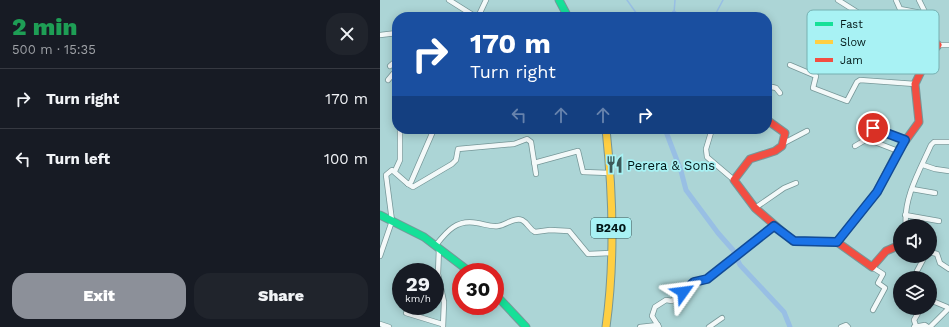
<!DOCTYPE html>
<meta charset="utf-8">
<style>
:root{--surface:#171b24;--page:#20242c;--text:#f1f3f6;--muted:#9ea1a6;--line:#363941;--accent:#8c9099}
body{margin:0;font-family:"Work Sans",sans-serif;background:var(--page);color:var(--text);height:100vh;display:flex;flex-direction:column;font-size:15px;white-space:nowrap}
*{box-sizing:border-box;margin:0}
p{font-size:13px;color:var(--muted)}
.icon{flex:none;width:22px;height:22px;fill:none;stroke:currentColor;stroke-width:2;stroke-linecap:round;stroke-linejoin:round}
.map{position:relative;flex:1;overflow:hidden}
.sheet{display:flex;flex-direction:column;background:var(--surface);width:380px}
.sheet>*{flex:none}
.top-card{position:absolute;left:12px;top:12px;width:380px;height:122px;border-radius:16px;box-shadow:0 2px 10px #0003;background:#1a4fa0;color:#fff;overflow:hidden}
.fabs{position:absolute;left:513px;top:219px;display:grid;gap:8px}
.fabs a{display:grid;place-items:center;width:44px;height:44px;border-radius:50%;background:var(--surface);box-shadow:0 2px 10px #0003;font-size:20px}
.speed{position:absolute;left:12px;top:263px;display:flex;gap:8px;font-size:20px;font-weight:700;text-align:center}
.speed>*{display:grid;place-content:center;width:52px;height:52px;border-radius:50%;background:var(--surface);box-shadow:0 2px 10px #0003;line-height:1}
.speed small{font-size:10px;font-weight:400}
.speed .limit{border:6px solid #d22;background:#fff;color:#111}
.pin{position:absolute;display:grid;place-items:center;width:34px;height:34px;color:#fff;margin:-17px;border:2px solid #fff;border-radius:50%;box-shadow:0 1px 4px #0007}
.me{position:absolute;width:44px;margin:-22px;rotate:59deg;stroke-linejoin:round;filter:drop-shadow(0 0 3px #0008)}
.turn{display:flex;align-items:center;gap:14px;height:84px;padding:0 12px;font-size:18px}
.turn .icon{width:52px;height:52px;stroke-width:2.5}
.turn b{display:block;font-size:28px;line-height:34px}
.lanes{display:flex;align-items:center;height:38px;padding:0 12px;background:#0003;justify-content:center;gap:20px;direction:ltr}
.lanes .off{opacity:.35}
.round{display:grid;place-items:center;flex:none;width:42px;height:42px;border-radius:16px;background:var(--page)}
.overview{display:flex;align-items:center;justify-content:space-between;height:68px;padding:0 12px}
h1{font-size:24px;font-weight:800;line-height:30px;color:#1e9e55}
.action{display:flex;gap:8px;margin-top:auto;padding:8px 12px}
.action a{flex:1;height:46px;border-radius:16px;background:var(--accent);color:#fff;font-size:16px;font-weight:800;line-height:46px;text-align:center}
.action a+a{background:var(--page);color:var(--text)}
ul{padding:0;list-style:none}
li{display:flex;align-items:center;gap:12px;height:60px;padding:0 12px;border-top:1px solid var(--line)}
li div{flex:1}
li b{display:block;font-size:15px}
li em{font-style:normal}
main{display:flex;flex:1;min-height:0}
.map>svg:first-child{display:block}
</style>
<main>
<section class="sheet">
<div class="overview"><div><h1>2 min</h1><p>500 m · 15:35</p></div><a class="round"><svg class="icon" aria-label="close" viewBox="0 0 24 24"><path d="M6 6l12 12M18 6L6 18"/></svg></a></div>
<ul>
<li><svg class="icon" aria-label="right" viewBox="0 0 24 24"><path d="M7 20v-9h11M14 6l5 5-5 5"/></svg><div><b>Turn right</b></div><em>170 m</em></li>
<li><svg class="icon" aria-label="left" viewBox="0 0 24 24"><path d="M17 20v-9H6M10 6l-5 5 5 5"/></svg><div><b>Turn left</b></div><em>100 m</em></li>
</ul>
<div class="action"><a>Exit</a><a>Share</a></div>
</section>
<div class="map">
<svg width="569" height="327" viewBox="0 0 569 327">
<rect width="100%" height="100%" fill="#acd5d6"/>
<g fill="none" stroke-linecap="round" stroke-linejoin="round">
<g stroke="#98bfe4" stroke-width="1.5">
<path d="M247 0 259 17"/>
<path d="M294 13 295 0"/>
<path d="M334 17 343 0"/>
</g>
<g stroke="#98bfe4" stroke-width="5">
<path d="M293 17 294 13"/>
<path d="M285 129 301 171 306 190 338 233 353 250 360 265 404 312 410 327"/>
</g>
<defs>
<g id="street">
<path d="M69 0 96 17"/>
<path d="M458 0 548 57"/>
<path d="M516 0 520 9 546 14 558 45H569"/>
<path d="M539 0 546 14"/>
<path d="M98 17 106 0"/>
<path d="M0 35 17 33"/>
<path d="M410 65 436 76 433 88 467 101 477 82 480 80 535 84"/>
<path d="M10 66 17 60"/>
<path d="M8 80 13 74 17 73"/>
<path d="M387 90 392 87 396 88 400 93"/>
<path d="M493 128 525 140"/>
<path d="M332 129 326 149 327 157 354 180"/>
<path d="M404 143 427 131"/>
<path d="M475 146 487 139 518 151"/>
<path d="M154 163 198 151 203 172 230 173"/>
<path d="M543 165 555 169 569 171"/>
<path d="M15 171 20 160V129"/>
<path d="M28 184 33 187 72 164 76 160 78 149 134 144 147 139 151 142 156 174"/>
<path d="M532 189 555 193"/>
<path d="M375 208 404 188 416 183"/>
<path d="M525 215 559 221"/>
<path d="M526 226C523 198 540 170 551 145L554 142H569"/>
<path d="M56 245C67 231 77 219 97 223 104 224 110 227 118 226 126 225 134 217 142 220 148 223 149 229 155 232L170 230 189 231 208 254 231 253"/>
<path d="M59 248 58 274 64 302 63 327"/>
<path d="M550 252 557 254 560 263 569 269"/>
<path d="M0 256 12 221 6 175 12 170 28 184 31 182 54 129"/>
<path d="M492 267 503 274 498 283 505 288 493 310"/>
<path d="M537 271 545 256"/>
<path d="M550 300 567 307 568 309 550 327"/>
<path d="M26 313 62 324"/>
<path d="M0 324 9 327"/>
<path d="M536 326 534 320 541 308"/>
<path d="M260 327 278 325"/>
<path d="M279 327 272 316 275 307 286 300 292 301 314 282 327 279 395 225"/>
<path d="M329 327 342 318"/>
<path d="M461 327 466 325 468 327"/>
<path d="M534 327 545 325 548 327"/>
</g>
<g id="fast">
<path d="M179 0 188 17"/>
<path d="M0 215 44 237 90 272"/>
<path d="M115 294 146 327"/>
</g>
<path id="slow" d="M226 129C233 194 235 262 226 327"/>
<g id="jam">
<path d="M387 120 405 133 402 146 395 151 370 159 354 180 375 208 413 241 457 242 492 267 506 251 520 245"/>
<path d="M457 242 497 192 518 151 539 122 535 84 548 57 558 45"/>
</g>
</defs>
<use href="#street" stroke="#769798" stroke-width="6"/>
<use href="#fast" stroke="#769798" stroke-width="9"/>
<use href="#slow" stroke="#769798" stroke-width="9"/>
<use href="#jam" stroke="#769798" stroke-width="9"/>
<use href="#street" stroke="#f3f9f9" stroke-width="4.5"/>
<use href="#fast" stroke="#16e098" stroke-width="7"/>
<use href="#slow" stroke="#ffcf43" stroke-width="7"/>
<use href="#jam" stroke="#f24e42" stroke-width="7"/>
</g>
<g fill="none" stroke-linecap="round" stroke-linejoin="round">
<defs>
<path id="route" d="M303 292 314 282 327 279 394 226 414 241 457 242 497 192 525 140 493 128"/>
</defs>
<use href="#route" stroke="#114b97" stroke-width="10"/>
<use href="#route" stroke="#1a73e8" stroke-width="7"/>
</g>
<defs>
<symbol id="restaurant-bare" viewBox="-9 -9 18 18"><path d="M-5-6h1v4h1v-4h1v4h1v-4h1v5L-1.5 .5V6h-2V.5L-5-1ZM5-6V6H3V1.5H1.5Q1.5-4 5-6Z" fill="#3d5959" stroke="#a8f2f4" stroke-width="2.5" paint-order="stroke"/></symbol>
</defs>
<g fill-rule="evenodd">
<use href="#restaurant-bare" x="222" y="152" width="25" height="25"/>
</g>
<g text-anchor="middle" stroke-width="3.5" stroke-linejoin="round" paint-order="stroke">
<rect fill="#a8f2f4" stroke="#335859" stroke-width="1" x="211" y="218" width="40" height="20" rx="3"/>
<g font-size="12" font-weight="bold" fill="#011616">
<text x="231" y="232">B240</text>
</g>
<g font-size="13" fill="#011616" stroke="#a8f2f4" text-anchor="start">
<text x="247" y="170">Perera &amp; Sons</text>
</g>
</g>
<rect x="427" y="10" width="132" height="64" rx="6" fill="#a8f2f4" stroke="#76b0b1" stroke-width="1"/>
<rect x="435" y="22" width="18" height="4" fill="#16e098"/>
<rect x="435" y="40" width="18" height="4" fill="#ffcf43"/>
<rect x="435" y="58" width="18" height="4" fill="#f24e42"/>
<g font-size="11" fill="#011616">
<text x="460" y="28">Fast</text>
<text x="460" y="46">Slow</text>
<text x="460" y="64">Jam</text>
</g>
</svg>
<div class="fabs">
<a><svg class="icon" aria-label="sound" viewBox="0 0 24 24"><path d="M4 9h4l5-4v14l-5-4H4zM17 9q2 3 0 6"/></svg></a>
<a><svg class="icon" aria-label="layers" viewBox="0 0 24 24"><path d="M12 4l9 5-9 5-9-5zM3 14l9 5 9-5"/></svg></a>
</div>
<div class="speed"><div>29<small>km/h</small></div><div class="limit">30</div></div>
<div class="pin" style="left:493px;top:128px;background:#d93025"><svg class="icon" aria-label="arrive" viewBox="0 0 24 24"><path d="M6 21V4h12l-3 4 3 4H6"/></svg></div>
<svg class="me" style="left:303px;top:292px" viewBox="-20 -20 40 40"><path d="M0-17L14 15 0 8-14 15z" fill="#1a73e8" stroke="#fff" stroke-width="4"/></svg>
<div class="top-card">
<div class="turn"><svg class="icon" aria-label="right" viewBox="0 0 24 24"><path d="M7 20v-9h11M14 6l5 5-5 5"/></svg><div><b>170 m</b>Turn right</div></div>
<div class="lanes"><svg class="icon off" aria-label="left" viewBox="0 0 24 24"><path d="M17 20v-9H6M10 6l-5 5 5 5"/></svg><svg class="icon off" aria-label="ahead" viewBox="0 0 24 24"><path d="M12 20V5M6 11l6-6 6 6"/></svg><svg class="icon off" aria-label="ahead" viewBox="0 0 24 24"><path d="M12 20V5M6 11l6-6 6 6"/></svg><svg class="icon" aria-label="right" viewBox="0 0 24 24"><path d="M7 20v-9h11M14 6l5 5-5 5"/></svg></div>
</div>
</div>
</main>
